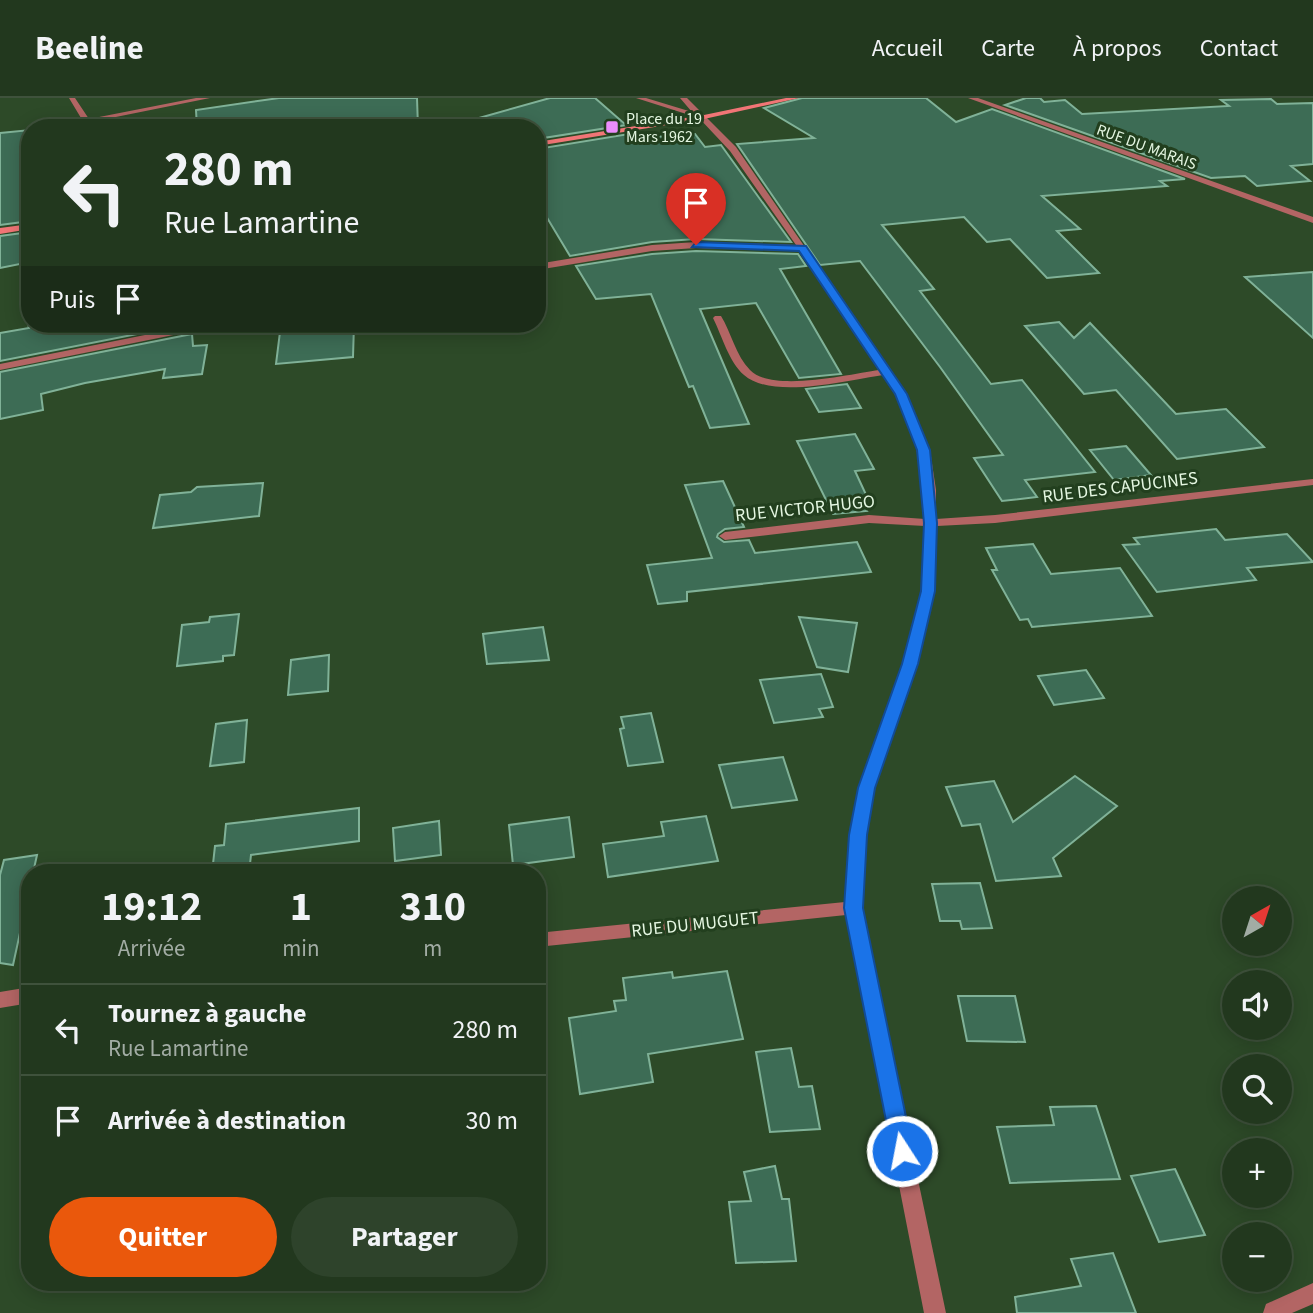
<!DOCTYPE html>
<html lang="fr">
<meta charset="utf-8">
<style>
:root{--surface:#22381e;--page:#2e432b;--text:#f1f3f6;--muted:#a2aca4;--line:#3f523c;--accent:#ea580c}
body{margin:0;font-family:"Source Sans 3",sans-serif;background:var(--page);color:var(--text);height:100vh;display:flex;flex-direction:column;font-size:26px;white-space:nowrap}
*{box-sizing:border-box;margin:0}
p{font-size:23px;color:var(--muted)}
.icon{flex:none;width:38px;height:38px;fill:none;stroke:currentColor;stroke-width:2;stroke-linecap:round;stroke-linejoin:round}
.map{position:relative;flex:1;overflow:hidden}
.details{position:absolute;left:21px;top:766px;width:525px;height:427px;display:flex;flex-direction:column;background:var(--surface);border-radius:28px;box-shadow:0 4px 18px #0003,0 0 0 2px var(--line)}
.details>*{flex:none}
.top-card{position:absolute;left:21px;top:21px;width:525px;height:214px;border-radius:28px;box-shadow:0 4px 18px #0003,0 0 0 2px var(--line);background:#22381e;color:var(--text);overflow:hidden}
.needle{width:46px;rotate:39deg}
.fabs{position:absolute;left:1222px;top:788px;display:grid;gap:14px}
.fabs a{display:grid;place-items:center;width:70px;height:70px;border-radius:50%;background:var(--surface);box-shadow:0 4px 18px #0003,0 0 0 2px var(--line);font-size:35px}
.pin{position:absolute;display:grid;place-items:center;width:60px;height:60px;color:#fff;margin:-72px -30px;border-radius:50% 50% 50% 0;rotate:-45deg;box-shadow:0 0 7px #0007}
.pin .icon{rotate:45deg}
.me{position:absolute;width:77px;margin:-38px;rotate:349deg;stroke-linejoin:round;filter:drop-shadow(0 0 5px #0008)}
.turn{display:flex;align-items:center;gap:24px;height:147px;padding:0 28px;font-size:32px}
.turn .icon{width:91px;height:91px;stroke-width:2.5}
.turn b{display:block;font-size:49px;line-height:60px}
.then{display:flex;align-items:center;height:66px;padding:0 28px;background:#0003;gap:14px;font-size:26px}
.eta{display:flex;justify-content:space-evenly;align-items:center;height:119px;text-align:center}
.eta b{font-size:42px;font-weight:700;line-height:49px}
.action{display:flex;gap:14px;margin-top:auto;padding:14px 28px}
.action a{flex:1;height:80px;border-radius:42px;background:var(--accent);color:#fff;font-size:28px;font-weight:700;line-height:80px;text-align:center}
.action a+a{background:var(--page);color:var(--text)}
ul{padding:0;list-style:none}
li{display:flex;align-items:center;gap:21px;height:91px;padding:0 28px;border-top:2px solid var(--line)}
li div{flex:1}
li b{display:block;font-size:26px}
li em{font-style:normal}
header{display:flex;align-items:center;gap:42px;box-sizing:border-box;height:98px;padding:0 35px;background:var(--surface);border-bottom:2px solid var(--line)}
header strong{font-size:33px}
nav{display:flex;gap:38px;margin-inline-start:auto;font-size:24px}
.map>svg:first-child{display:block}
</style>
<header>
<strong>Beeline</strong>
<nav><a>Accueil</a><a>Carte</a><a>À propos</a><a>Contact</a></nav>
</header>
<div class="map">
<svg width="1313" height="1215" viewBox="0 0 1313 1215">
<rect width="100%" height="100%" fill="#2d4a28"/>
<g fill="#3d6c55" stroke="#80b298" stroke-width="2">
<path d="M279 0H417L418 30H384L379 23 335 30H197L196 12Z"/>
<path d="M550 0H595L626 27 537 41V30H480L479 20Z"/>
<path d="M802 0H926L956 24 992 11 1185 81 1160 83 1167 88 1042 98 1080 131 1057 133 1099 175 1047 180 1010 141 987 144 964 119 882 127 934 191 920 193 991 286 1022 282 1095 374 1025 382 1037 399 1002 403 974 360 1003 357 940 269 860 163 820 167 737 46 814 40 764 10Z"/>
<path d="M1026 0H1040L1044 4 1065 2 1082 16 1229 8 1221 2 1271 1 1277 6 1313 5V66L1291 68 1310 83 1257 88 1245 78 1211 80 1005 7Z"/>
<path d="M30 32V123L0 127V35Z"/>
<path d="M635 35 640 40 695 36 705 49 721 47 791 144 696 141 652 144 570 158 537 103V51Z"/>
<path d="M30 134V164L0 170V138Z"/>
<path d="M696 153 798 156 806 168 780 171 841 276 799 280 756 205 700 211 749 326 710 330 693 288 689 289 651 196 596 201 576 168 652 156Z"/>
<path d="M1313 174V240L1245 179Z"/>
<path d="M1059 224 1074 240 1090 225 1176 316 1226 311 1264 349 1177 361 1116 292 1084 296 1025 228Z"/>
<path d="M28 226H188L0 263V235L29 230Z"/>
<path d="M281 226H354L353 259 276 266Z"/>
<path d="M192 236 193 248 207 247 202 276 163 280 165 271 85 285 41 296 43 312 0 321V274Z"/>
<path d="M847 286 861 310 819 314 806 291Z"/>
<path d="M855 336 874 371 855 373 868 401 861 402 867 413 833 416 797 343Z"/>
<path d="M1126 348 1151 377 1114 382 1090 352Z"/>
<path d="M723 383 744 429 725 431 718 436 717 439 724 444 749 442 755 455 857 444 871 474 687 494V503L658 506 647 467 712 460 685 387Z"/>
<path d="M263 385 259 418 153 430 160 397 191 394 197 389Z"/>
<path d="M1216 431 1225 442 1287 436 1313 464 1247 470 1256 482 1157 494 1123 447 1139 446 1134 440Z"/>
<path d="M1033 446 1051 476 1120 470 1152 518 1032 529 1028 521 1020 522 992 472H997L986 450Z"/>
<path d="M239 516 234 557 223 558V563L177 568 182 527 209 524 210 519Z"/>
<path d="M799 519 857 525 848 574 817 569Z"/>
<path d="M543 529 549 562 487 566 483 536Z"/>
<path d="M329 557 328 593 288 597 291 562Z"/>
<path d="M1086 572 1104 600 1054 607 1038 578Z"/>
<path d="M821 576 833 609 819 611 823 619 774 625 760 582Z"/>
<path d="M651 615 663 664 628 668 620 631 624 630 621 619Z"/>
<path d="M247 622 244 664 210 668 216 626Z"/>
<path d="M783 659 797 702 732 710 719 667Z"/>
<path d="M1075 678 1117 708 1053 760 1061 778 996 783 980 726 962 728 946 689 994 683 1013 724Z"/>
<path d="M359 710V743L251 757 249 775H212L215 748 224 747 226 726Z"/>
<path d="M706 718 718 763 608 779 603 746 664 738 661 724Z"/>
<path d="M569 719 574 759 513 767 509 727Z"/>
<path d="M439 723 441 757 395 763 393 730Z"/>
<path d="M37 757 33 775H30V789L13 867 0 865V777L4 762Z"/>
<path d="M980 785 992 830 962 831 960 823H940L932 786Z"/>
<path d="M727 873 743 941 648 956 653 984 580 996 569 920 616 913 614 903 626 902 623 880 672 874 673 880Z"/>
<path d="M958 898H1015L1025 944 967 943Z"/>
<path d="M791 950 799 989 812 988 820 1031 770 1034 756 954Z"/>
<path d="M1096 1008 1120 1081 1010 1085 997 1029 1054 1027 1050 1009Z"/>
<path d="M775 1068 782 1101H789L796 1163 736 1165 729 1104 751 1103 744 1074Z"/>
<path d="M1175 1071 1205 1137 1159 1144 1131 1078Z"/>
<path d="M1113 1155 1136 1215H1017L1015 1199 1081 1188 1071 1161Z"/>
</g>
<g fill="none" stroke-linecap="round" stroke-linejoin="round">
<g fill="#b36564" fill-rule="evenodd">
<path d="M69 0H75L89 21 196 0H210L91 24 95 30H87Z"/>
<path d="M636 0H646L692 14 680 0H687L736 49 906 296 930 352 936 392V421L995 417 1313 381V387L995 425 937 428 934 493 917 566 873 690 866 737 861 810 946 1215H924L846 817 537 849V835L845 804 850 737 859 690 903 566 922 493 925 428 869 425 725 442 719 438 725 434 869 417 925 421C924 368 913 322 883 277 849 282 772 302 744 277 729 264 722 238 713 220L715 218H721C731 234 736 258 750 272 772 295 850 276 879 272L799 153 696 150 652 153 537 172V166L652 147 696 144 796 147 730 53 699 20Z"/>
<path d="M968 0H978L1313 119V125Z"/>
<path d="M200 226H218L213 229 0 272V266Z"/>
<path d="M30 889V905L0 910V894Z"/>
<path d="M1313 1185V1206L1292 1215H1263L1266 1206Z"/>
</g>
<g fill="#f17576" fill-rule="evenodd">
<path d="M786 0H799L704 21 537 48V44L704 17Z"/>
<path d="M30 126V131L0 136V130Z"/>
</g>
</g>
<path fill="#1a73e8" stroke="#114b97" stroke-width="2" d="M696 144 806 148 907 296 930 352 937 425 935 493 918 566 875 690 867 737 863 810 913 1053 910 1060 902 1064 895 1060 892 1053 844 810 849 737 858 690 902 566 921 493 924 425 917 352 895 296 799 153 692 149Z"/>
<rect fill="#eb8dfc" stroke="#223f1e" stroke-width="2.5" x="605" y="22" width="14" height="14" rx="3.5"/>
<g text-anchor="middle" stroke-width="6" stroke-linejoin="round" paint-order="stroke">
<g font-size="16" fill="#e5f7e2" stroke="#223f1e" text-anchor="start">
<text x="626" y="26">Place du 19<tspan x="626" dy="18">Mars 1962</tspan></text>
</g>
<g font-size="16" fill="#e5f7e2" stroke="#223f1e">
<text transform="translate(1147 48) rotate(20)" y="6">RUE DU MARAIS</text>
</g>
<g font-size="18" fill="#e5f7e2" stroke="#223f1e">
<text transform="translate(1120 389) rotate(-7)" y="6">RUE DES CAPUCINES</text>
<text transform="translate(805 410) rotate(-6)" y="6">RUE VICTOR HUGO</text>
<text transform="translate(695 826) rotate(-6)" y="6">RUE DU MUGUET</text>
</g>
</g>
</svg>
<div class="fabs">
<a><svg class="needle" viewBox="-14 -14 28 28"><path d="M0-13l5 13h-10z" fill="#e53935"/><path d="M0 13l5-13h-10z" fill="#a2aca4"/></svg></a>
<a><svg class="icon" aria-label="sound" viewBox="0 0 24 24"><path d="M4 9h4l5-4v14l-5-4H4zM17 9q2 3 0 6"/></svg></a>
<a><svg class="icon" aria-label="search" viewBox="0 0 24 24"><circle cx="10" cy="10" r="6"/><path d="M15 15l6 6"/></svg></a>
<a>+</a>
<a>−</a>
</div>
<div class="pin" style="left:696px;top:147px;background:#d93025"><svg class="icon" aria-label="arrive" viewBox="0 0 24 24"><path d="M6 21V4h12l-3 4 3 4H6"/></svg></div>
<svg class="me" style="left:902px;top:1053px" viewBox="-20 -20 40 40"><circle r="17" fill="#1a73e8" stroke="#fff" stroke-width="3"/><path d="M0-11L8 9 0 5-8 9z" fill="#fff"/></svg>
<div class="top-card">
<div class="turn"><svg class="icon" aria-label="left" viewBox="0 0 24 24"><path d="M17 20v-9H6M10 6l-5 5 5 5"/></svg><div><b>280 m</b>Rue Lamartine</div></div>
<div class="then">Puis<svg class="icon" aria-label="arrive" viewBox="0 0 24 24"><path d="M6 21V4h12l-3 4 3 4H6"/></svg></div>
</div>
<section class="details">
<div class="eta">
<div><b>19:12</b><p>Arrivée</p></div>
<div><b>1</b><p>min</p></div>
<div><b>310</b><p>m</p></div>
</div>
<ul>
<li><svg class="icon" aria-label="left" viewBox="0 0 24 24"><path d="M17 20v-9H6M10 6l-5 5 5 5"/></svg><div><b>Tournez à gauche</b><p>Rue Lamartine</p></div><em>280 m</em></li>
<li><svg class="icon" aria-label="arrive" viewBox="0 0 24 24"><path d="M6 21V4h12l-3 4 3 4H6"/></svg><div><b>Arrivée à destination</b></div><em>30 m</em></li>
</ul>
<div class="action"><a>Quitter</a><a>Partager</a></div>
</section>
</div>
